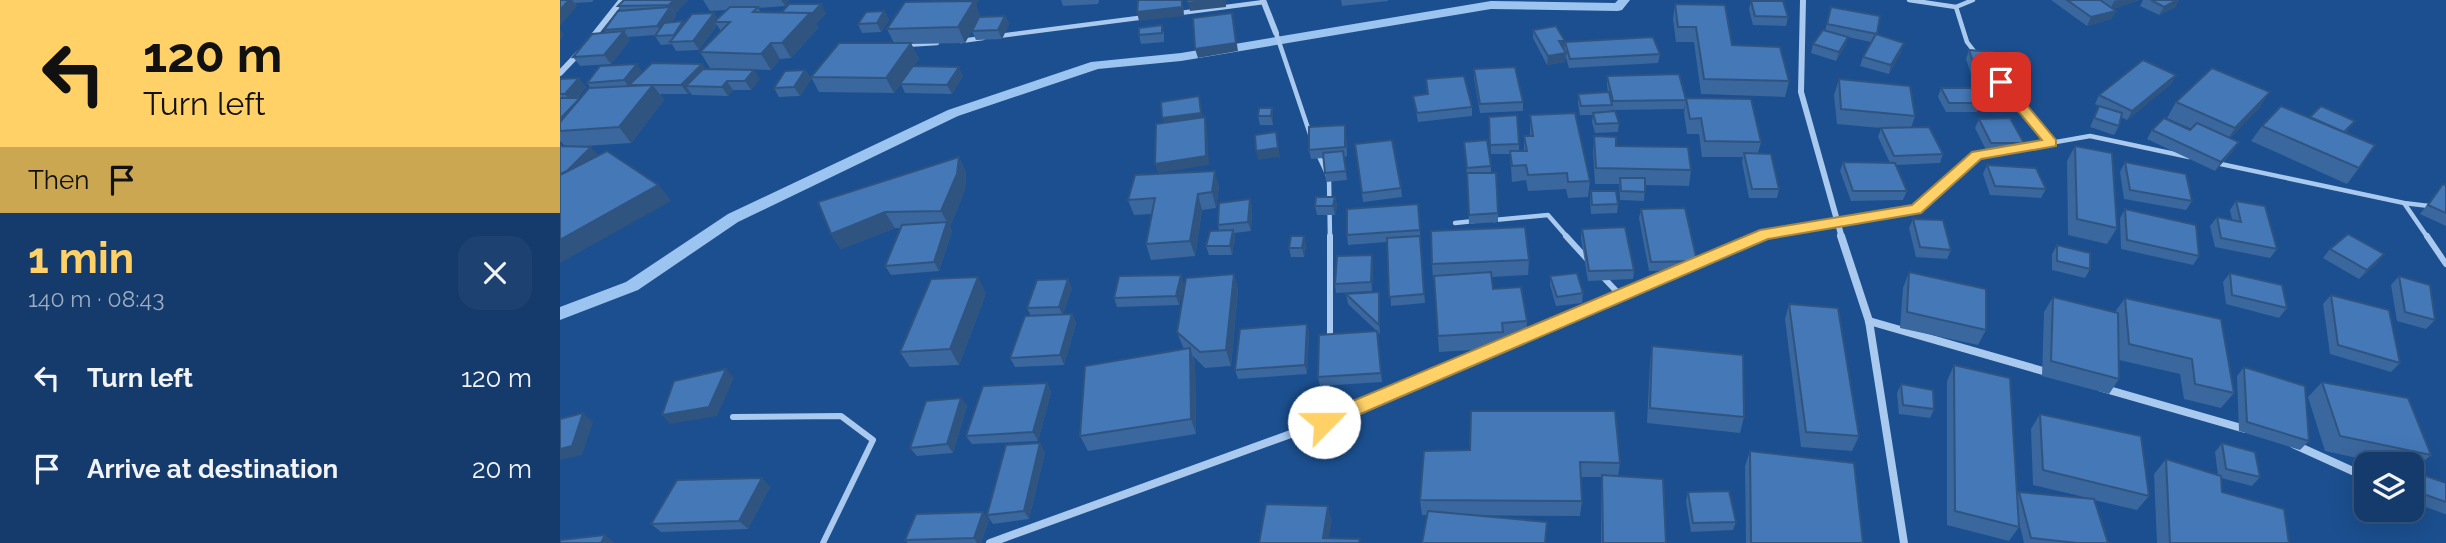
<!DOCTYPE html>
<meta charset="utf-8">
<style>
:root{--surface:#143b6b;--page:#1d4271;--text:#f1f3f6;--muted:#9dadc1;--line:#33557e;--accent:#ffd166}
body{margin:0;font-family:Raleway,sans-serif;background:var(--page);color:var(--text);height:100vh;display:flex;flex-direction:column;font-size:26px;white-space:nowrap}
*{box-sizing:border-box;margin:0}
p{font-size:23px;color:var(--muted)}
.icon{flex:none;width:38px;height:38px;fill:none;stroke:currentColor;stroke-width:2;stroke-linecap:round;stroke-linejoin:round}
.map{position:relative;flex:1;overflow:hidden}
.panel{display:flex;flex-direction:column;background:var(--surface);width:560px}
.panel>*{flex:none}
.hud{background:#ffd166;color:#111;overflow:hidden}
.controls{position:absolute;left:1794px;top:452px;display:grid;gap:14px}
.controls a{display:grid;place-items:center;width:70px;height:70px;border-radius:14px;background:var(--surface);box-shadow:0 7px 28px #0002,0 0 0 2px var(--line);font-size:35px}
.pin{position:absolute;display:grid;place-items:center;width:60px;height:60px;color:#fff;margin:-30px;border-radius:14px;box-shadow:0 4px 10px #0006}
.me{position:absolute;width:77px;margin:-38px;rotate:67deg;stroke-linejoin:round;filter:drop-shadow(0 0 5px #0008)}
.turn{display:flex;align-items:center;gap:24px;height:147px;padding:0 28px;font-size:32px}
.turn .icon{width:91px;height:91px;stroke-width:2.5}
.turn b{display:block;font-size:49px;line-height:60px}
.then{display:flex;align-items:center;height:66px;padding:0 28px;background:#0003;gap:14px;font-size:26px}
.round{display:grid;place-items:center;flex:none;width:74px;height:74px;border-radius:21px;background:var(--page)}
.headline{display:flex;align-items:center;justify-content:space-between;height:119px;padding:0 28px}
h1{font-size:42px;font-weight:700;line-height:52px;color:var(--accent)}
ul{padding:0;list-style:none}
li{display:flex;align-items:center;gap:21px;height:91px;padding:0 28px}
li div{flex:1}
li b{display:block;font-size:26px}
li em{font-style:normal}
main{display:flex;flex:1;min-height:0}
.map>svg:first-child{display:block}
</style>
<main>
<section class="panel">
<div class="hud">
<div class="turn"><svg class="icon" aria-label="left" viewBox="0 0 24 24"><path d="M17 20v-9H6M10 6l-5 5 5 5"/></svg><div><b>120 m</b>Turn left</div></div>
<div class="then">Then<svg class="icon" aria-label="arrive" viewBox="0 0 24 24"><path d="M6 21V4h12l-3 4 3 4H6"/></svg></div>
</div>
<div class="headline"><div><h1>1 min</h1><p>140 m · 08:43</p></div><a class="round"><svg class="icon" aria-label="close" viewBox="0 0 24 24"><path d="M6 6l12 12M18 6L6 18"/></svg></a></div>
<ul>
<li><svg class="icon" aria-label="left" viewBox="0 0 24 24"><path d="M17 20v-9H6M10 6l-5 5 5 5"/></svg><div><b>Turn left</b></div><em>120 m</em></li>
<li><svg class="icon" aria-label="arrive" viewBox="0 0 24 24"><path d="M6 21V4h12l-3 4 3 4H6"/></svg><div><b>Arrive at destination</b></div><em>20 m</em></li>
</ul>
</section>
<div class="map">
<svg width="1886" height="543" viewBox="0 0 1886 543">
<rect width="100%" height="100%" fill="#1b4f8f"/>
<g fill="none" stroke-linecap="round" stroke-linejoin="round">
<path fill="#9cc4f0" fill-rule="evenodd" d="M1058 0H1070L1062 10 1058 11 931 9 621 61 538 69 398 116 178 222 78 290 0 320V307L66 282 168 214 388 110 531 62 621 53 931 1 1055 3Z"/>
<g stroke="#a9c9ee" stroke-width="4.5">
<path d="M1349 0 1396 7"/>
<path d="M1413 0 1396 7 1407 42 1417 55"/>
<path d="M620 13 704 2"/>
<path d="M716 33 752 140"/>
<path d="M439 36 586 17"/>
<path d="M401 41 423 38"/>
<path d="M345 45 377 43"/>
<path d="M1431 70 1492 143"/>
<path d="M1456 149 1530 136 1629 157"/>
<path d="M757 152 769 178 770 238"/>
<path d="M1656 163 1844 203 1886 208"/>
<path d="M1844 203 1868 238"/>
<path d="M934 220 988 215 1008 238"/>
<path d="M1276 220 1356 210 1417 155 1440 151"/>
<path d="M895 223 914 221"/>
</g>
<g stroke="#a9c9ee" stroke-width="6">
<path d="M1006 236 1027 259"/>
<path d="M1867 236 1886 264"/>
<path d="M1043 277 1060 295"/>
<path d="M770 339V236"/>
<path d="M173 417 281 416 313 440 263 543"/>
<path d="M764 422 767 380"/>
</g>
<g stroke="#a9c9ee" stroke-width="6">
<path d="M703 0 716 33"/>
<path d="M1243 0 1241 92 1282 238"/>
<path d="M31 39 62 0"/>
<path d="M0 73 19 53"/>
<path d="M1197 238 1276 220"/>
</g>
<g stroke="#a9c9ee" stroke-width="8">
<path d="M1281 236 1309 321 1344 543"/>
<path d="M1309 321 1490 373"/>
<path d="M1542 388 1685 429"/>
<path d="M1733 444 1806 477"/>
<path d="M430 543 764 422 1201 236"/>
</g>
</g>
<g fill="#3a679d">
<path d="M0 0H34L32 2 15 3 17 6Z"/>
<path d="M128 0 115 14 116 16 112 22 123 21 125 23 154 13 157 19 167 10 150 11 143 0H229L225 6 198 8 201 12 266 13 256 24 258 28 231 58 220 59 211 70 150 68 140 52 161 31 157 25 139 50 116 51 112 44 101 45 95 36V35L68 37 70 40 51 64 20 66 13 57 46 33 44 30 61 11 58 6Z"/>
<path d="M501 0H539L538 4 503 6Z"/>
<path d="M781 0H828V1L782 6Z"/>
<path d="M1491 0H1579L1553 9 1556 11 1551 19 1527 26Z"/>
<path d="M1583 0H1619L1615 7 1599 15 1580 6Z"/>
<path d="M1191 1 1228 17 1226 26 1193 25 1189 9Z"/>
<path d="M1115 4 1172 45 1229 81 1225 97 1141 94 1134 42H1116L1113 19Z"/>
<path d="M416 5 420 17 445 16 449 24 442 39 416 40 412 31 417 21 405 43 351 44 359 59 353 66 403 76 392 94 345 93 341 84 334 93 259 92 251 77 334 43 327 29Z"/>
<path d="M1271 7 1320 16 1316 35 1341 52 1329 74 1300 66 1303 57 1311 42 1288 37 1285 46 1276 61 1251 53 1253 44 1265 31Z"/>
<path d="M324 11 329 20 321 32 302 33 298 24Z"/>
<path d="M602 25 604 34V42L581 44 579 35Z"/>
<path d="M973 30 1005 41 1004 51 1005 42 1100 54 1098 63 1009 68 1005 55V62L987 65 973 38Z"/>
<path d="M1409 50 1438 67 1435 76 1411 74 1406 59Z"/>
<path d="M142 64 145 69 200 79 191 90H173L168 96 132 95 130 92 128 94H100L104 100 71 143 10 147 38 155 98 185 111 201 5 146 0 141V79L26 87 17 98H21L31 88 27 83 83 72Z"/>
<path d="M914 69 963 102V111L920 113 914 78Z"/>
<path d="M245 70 251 79 240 96 219 97 214 88Z"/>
<path d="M1616 75 1611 84 1567 120 1561 117 1559 126 1554 135 1530 127 1539 106 1535 104 1539 95Z"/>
<path d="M1047 76 1126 100 1124 109 1052 110 1051 109V112L1059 123 1058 132 1035 133 1032 122 1033 115H1020L1018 103V94L1048 92 1047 85Z"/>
<path d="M866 79 912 107V116L858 122 853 96 867 94Z"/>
<path d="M1279 79 1355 116 1351 128 1383 154 1380 163 1336 165 1347 191 1343 200 1291 201 1280 171 1283 162 1330 163 1318 137 1321 128 1277 124 1274 95Z"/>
<path d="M1381 88 1420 103 1417 112H1386L1378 97Z"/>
<path d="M1126 98 1201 142 1198 153 1219 189 1217 198H1189L1182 162 1183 157H1142L1139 134H1127L1124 113Z"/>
<path d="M1616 102 1700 107 1670 138 1673 151 1655 171 1587 139 1592 130H1630L1632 129 1607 118Z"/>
<path d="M712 108 713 117V125H700L698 116Z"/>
<path d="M970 115 1030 181 1028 197 1008 198 1006 189 968 191 966 180 952 182 950 154H931L929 117 959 144V151H964V136H970Z"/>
<path d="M1749 118 1788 130 1786 133 1799 168 1787 184 1691 141 1702 126Z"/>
<path d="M1419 119 1464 143 1460 152H1427L1415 128Z"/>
<path d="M786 134 787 156 784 157 787 180 766 182 763 158 751 159 749 150Z"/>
<path d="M1034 136 1056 146 1131 170 1129 186 1085 185 1084 201 1060 200 1059 184H1035L1033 152Z"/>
<path d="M904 142 931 166V173L938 213V222L909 224 907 176Z"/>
<path d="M795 144 841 188 842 197 803 202Z"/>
<path d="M1515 146 1557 228 1547 244 1508 235 1507 161Z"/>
<path d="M399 157 406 173 405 190 390 226 392 231 379 271 331 275 325 266 341 228H335L281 249 271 234Z"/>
<path d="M1565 162 1632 201 1626 210 1564 199 1560 172Z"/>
<path d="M1427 165 1486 189 1481 198 1430 195 1423 174Z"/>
<path d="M1883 184 1886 186V226L1860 214Z"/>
<path d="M659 186 656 208 642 210 635 256 591 260 586 244 592 214 574 215 568 200Z"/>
<path d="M1031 191 1058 204 1057 213 1031 214 1030 200Z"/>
<path d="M775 197 777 206 775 215H757L755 206Z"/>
<path d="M690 199 692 208 691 231 674 233 675 239 672 255H649L646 246 659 230 658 225Z"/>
<path d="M1676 201 1717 249 1710 258 1655 247 1650 226 1657 217 1672 220 1670 210Z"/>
<path d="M858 204 865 303 831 306 827 242 788 245 787 235Z"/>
<path d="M1081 209 1137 261 1135 270 1089 271 1079 218Z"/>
<path d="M1565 209 1639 256 1633 265 1561 249 1560 218Z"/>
<path d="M1353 219 1391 250 1387 259 1356 257 1349 228Z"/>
<path d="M1022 229 1074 270 1073 279 1028 281 1021 238Z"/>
<path d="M744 236 746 246 744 257H731L729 248Z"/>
<path d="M1497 245 1530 269 1525 278 1492 270V254Z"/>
<path d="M1770 249 1824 254 1816 264 1799 279 1763 258Z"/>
<path d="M812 255 813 264 812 291 776 293 775 284Z"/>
<path d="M969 260 968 275 932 277 933 289 967 321 966 336 943 338V348L879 352 874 280H873L872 264Z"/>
<path d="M1349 272 1426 330 1418 345 1340 328 1343 288Z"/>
<path d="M1670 273 1727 308 1719 318 1666 304 1663 282Z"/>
<path d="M674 274 678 290 671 366 645 368 633 356 635 364 636 434 528 451 520 436 625 349 623 347 617 332Z"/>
<path d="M990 276 1023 293 1022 303 996 306 990 285Z"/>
<path d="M1839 276 1875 320 1866 329 1837 321 1831 285Z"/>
<path d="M624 284 619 305 557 307 554 298Z"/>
<path d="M512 288 503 314H512L516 323 504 365 455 367 450 358 471 316 467 308Z"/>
<path d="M426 293 399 365 350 367 340 352Z"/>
<path d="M786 294 820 301V334L788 304Z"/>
<path d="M1771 295 1840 363 1831 372 1770 354 1763 304Z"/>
<path d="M1493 297 1555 312 1565 298 1674 393 1661 408 1624 399 1620 374 1559 360V379L1549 394 1482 376 1484 312Z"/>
<path d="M1229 304 1299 436 1292 451 1241 447 1225 319Z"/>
<path d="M747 324 749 333 747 374 678 379 675 370Z"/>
<path d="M817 331 822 382 760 386 758 377Z"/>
<path d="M1092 346 1184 417 1180 433 1087 423 1090 362Z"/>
<path d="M1394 365 1457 495 1459 492 1528 498 1473 485 1471 429 1480 414 1589 496 1577 510 1534 500 1548 543H1464L1459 522V527L1449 541 1387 525V381Z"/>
<path d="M1684 367 1749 441 1740 450 1679 431 1677 376Z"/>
<path d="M1762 382 1871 455 1854 470 1852 469V464H1825L1765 451 1748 397Z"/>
<path d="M487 383 491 392 478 441 412 444 406 436Z"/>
<path d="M1341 384 1374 409 1370 418 1339 414 1337 393Z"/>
<path d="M401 398 407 406 393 453 357 456 350 448Z"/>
<path d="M1662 443 1700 477 1692 486 1661 478 1662 492 1729 543H1597L1594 474 1606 459 1658 475 1655 452Z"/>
<path d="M864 451 1060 463 1058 476 1106 543H1041V490L1042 477H1020L1022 501 1020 516 862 515 860 500Z"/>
<path d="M1190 451 1303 543H1186L1185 466Z"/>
<path d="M485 452 469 519 433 524 427 515Z"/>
<path d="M1852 471 1886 483V514H1885L1852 502Z"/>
<path d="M210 487 188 529 101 532 91 524Z"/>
<path d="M1128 492 1176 522 1173 530 1131 532 1126 501Z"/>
<path d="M429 520 421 543H348L345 540Z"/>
</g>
<g fill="#305480">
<path d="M9 0H12L17 6 0 26V10Z"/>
<path d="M114 0H128L115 14 109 5Z"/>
<path d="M221 0H229L225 6Z"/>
<path d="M410 0H419L416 5 420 16 405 43 398 27Z"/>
<path d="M623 0 624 16 579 21 577 12Z"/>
<path d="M650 0H666V7L630 11 628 3Z"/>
<path d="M1558 0H1579L1550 10 1554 1Z"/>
<path d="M1617 0H1619L1615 7 1599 15 1604 7Z"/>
<path d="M261 4 266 13 256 24 258 28 231 58 222 43 250 13Z"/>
<path d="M110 7 116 16 103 35 97 26Z"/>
<path d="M324 11 329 20 321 32 317 23Z"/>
<path d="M1556 11 1551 19 1527 26 1531 17Z"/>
<path d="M154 13 159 22H154L157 25 139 50 133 41Z"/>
<path d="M672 13 678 51 638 58 635 49Z"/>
<path d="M445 16 449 24 442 39 438 30Z"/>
<path d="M123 21 129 29 118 42 114 35Z"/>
<path d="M0 29 4 35 0 41Z"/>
<path d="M64 31 70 40 51 64 44 55Z"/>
<path d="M1288 37 1285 46 1276 61 1279 52Z"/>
<path d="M999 41H1005L1004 49Z"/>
<path d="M211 43 220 59 211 70 201 54Z"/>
<path d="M351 43 359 59 334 93 326 78Z"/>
<path d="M1344 43 1341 52 1329 74 1331 65Z"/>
<path d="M1006 53 1005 62 987 65 988 56Z"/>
<path d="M77 64 83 73 70 89 64 80Z"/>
<path d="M142 64 148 73 126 86 130 92 128 94 121 85Z"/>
<path d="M399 67 403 76 392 94 387 85Z"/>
<path d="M194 70 200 79 191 90 185 81Z"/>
<path d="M245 70 251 79 240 96 234 87Z"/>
<path d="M1616 75 1611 84 1567 120 1572 111Z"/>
<path d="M19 78 26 87 12 103 5 94Z"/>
<path d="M167 81 173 90 168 96 162 87Z"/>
<path d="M93 85 104 100 71 143 59 127Z"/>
<path d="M1710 92 1700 107 1665 144 1675 128Z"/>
<path d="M639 96 644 122 605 127 602 118Z"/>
<path d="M712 108 713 117V125L711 116Z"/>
<path d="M645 117 647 127 649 165 598 173 595 164Z"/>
<path d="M716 132 720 157 698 160 696 151Z"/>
<path d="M1679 142 1673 151 1655 171 1661 162Z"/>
<path d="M31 147 39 156 5 174Z"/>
<path d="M399 157 406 173 405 190 390 226 392 231 379 271 374 262 387 222 381 211Z"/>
<path d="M655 171 659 186 656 208 652 192Z"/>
<path d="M98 185 111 201 0 263V240Z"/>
<path d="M638 194 642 210 635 256 630 241Z"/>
<path d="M775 197 777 206 775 215 773 206Z"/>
<path d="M690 199 692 208 691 231 688 222Z"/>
<path d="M325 212 335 228 281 249 271 234Z"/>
<path d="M673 230 675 239 672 255 670 246Z"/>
<path d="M744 236 746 246 744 257 742 248Z"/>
<path d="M1824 254 1816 264 1799 279 1807 270Z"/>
<path d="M812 255 813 264 812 291 811 282Z"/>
<path d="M674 274 678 290 671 366 666 350Z"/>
<path d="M621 275 624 284 619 305 616 296Z"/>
<path d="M418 277 426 293 399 365 390 349Z"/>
<path d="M508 279 512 288 503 316 499 307Z"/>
<path d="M819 292 820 301V334L819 325Z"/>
<path d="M512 314 516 323 504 365 500 355Z"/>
<path d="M747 324 749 333 747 374 745 365Z"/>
<path d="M630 348 635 364 636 434 631 419Z"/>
<path d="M166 369 174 378 157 416 110 424 102 415Z"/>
<path d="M487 383 491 392 478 441 473 432Z"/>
<path d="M401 398 407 406 393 453 387 444Z"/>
<path d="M23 413 33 422 22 455 0 460V449Z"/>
<path d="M480 443 485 452 469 519 464 511Z"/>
<path d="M202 478 210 487 188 529 179 521Z"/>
<path d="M768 506 772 521 768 543 763 538Z"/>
<path d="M423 512 429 520 421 543H417L414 538Z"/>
<path d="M45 535 55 543H41Z"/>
</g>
<g fill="#4478b7" stroke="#305480" stroke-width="2">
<path d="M0 0H9L0 10Z"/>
<path d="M64 0H114L109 5 58 6Z"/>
<path d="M578 0H622V7L577 12Z"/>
<path d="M627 0H650L628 3Z"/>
<path d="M1507 0H1540L1556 11 1531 17Z"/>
<path d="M1591 0H1617L1604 7Z"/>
<path d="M414 1 398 27 327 29 345 2Z"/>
<path d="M1191 1H1223L1228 17 1195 16Z"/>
<path d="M229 4H261L251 15 250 13H221Z"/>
<path d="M1115 4 1165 5 1172 45 1220 47 1229 81 1144 79 1136 27H1118Z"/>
<path d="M110 7 97 26 44 30 58 11Z"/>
<path d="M170 7H198L193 12 250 13 222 43H211L201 54 140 52 170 22H154Z"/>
<path d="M1271 7 1320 16 1317 34 1267 24Z"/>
<path d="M324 11 317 23 298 24 306 12Z"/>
<path d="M154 13 133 41 110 42 132 14Z"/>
<path d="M672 13 676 43 635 49 633 18Z"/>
<path d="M445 16 438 30 412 31 419 17Z"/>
<path d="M123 21 114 35 95 36 104 23Z"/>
<path d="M602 25V33L579 35V28Z"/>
<path d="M996 26 1005 41H999L1006 53 988 56 973 30Z"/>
<path d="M1263 30 1288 37 1279 52 1253 44Z"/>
<path d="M64 31 44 55 13 57 32 34Z"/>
<path d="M1316 34 1344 43 1331 65 1303 57Z"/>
<path d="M1093 37 1100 54 1010 59 1005 42Z"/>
<path d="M279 43H351L326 78 251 77Z"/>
<path d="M1409 50 1433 52 1438 67 1414 65Z"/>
<path d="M1583 60 1616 75 1572 111 1539 95Z"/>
<path d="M92 63 142 64 121 85H69Z"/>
<path d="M77 64 64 80 27 83 40 66Z"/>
<path d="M353 66 399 67 387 85 340 84Z"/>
<path d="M955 67 963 102 920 104 914 69Z"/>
<path d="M1652 68 1710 92 1675 128 1616 102Z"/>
<path d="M143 69 194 70 185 81H167L162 87 126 86Z"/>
<path d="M245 70 234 87 214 88 225 71Z"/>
<path d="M1119 74 1126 100 1053 101 1047 76Z"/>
<path d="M904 76 912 107 857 113 853 96 868 94 866 79Z"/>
<path d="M19 78 5 94H0V79Z"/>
<path d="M1279 79 1350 86 1355 116 1281 109Z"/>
<path d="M93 85 59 127 0 131V122L29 88Z"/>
<path d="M1381 88H1412L1420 103H1389Z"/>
<path d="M1049 92 1052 105 1021 106 1018 94Z"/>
<path d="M639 96 641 113 602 118 601 102Z"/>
<path d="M0 98H20L0 119Z"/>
<path d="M1126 98 1191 99 1201 142 1145 141 1141 118 1130 119Z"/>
<path d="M1539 106 1562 113 1559 126 1534 118Z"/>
<path d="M1721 106 1815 145 1799 168 1702 126Z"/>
<path d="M1761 106 1795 121 1784 132 1750 117Z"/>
<path d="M699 108H712L711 116H698Z"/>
<path d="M1055 111 1059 123 1036 124 1033 113Z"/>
<path d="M1015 113 1030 181 1008 182 1007 173 968 175 966 165 952 166 950 151H967L964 136H973L970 115Z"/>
<path d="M957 115 959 144 930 145 929 117Z"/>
<path d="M645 117 646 156 595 164 596 124Z"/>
<path d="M1450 118 1464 143H1431L1419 119Z"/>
<path d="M1604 118 1630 130 1637 123 1679 142 1661 162 1592 130Z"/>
<path d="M785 125V147L749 150V127Z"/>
<path d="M1369 127 1383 154 1334 156 1321 128Z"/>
<path d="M716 132 718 148 696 151 695 135Z"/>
<path d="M1034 136 1056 137V146L1128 147 1131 170 1036 168Z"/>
<path d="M832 140 841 188 802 193 795 144Z"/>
<path d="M927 140 931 166 907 168 904 142Z"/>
<path d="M0 146 31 147 7 171 0 174Z"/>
<path d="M1515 146 1552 153 1557 228 1517 219Z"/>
<path d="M47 151 98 185 0 240V175Z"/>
<path d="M783 151 786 171 765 173 763 153Z"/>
<path d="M1184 153 1211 154 1219 189H1192Z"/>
<path d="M399 157 397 174 381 211 325 212 271 234 258 202Z"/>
<path d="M1283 162 1335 163 1347 191H1293Z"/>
<path d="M1565 162 1626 174 1632 201 1570 190Z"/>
<path d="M1427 165 1476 168 1486 189 1435 186Z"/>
<path d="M655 171 652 192 638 194 630 241 586 244 595 198 568 200 575 175Z"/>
<path d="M907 173H936L938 213 909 215Z"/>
<path d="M1060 178H1085V192L1061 191Z"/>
<path d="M1883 184 1886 186V213L1868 205Z"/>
<path d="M1031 191H1056L1058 204 1032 205Z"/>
<path d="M756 197H775L773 206H755Z"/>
<path d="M690 199 688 222 658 225 659 203Z"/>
<path d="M1676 201 1705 206 1717 249 1661 238 1657 217 1681 222Z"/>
<path d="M858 204 860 230 787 235V209Z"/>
<path d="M1125 208 1137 261 1091 262 1081 209Z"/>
<path d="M1565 209 1636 225 1639 256 1567 240Z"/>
<path d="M1353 219 1383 220 1391 250 1360 247Z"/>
<path d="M387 222 374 262 325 266 342 225Z"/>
<path d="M965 227 969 260 872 264 871 231Z"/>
<path d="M1065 227 1074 270 1029 271 1022 229Z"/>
<path d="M673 230 670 246H646L650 231Z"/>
<path d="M1788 234 1824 254 1807 270 1770 249Z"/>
<path d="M731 236H744L742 248H729Z"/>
<path d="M860 236 864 294 829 297 827 238Z"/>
<path d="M1497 245 1530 253V269L1497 261Z"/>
<path d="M812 255 811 282 775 284 777 256Z"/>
<path d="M931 272 933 289 961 287 967 321 942 323 943 332 878 336 874 276Z"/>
<path d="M1349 272 1426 289V330L1347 312Z"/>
<path d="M1017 273 1023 293 997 297 990 276Z"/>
<path d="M1670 273 1722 285 1727 308 1672 295Z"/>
<path d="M674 274 666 350 640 352 617 332 626 278Z"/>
<path d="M621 275 616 296 554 298 559 276Z"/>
<path d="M1839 276 1870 285 1875 320 1845 312Z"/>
<path d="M418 277 390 349 340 352 371 279Z"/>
<path d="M508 279 499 307 467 308 477 280Z"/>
<path d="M819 292V325L786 294Z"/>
<path d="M1771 295 1829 310 1840 363 1778 345Z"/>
<path d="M1493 297 1558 313 1559 379 1491 361Z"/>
<path d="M1565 298 1661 319 1674 393 1635 384 1632 359 1569 344Z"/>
<path d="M1229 304 1278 308 1299 436 1246 432Z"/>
<path d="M512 314 500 355 450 358 465 316Z"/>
<path d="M747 324 745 365 675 370 680 329Z"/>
<path d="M817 331 821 373 758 377 759 335Z"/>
<path d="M1092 346 1183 355 1184 417 1090 408Z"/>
<path d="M630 348 631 419 520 436 525 366Z"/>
<path d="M1394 365 1450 378 1459 527 1395 511Z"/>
<path d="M1684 367 1745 386 1749 441 1687 422Z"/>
<path d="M166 369 149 407 102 415 114 381Z"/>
<path d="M1762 382 1848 398 1871 455 1780 436Z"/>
<path d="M487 383 473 432 406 436 423 386Z"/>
<path d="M1341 384 1373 390 1374 409 1343 405Z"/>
<path d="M401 398 387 444 350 448 366 401Z"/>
<path d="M911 411H1055L1060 463 1020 462 1022 501 860 500 864 451 910 450Z"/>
<path d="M23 413 12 446 0 449V419Z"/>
<path d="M1480 414 1581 436 1589 496 1483 470Z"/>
<path d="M480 443 464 511 427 515 446 445Z"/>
<path d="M1662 443 1695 452 1700 477 1666 469Z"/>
<path d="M1190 451 1294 463 1303 543H1191Z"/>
<path d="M1606 459 1661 476 1662 492 1724 509 1729 543H1610Z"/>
<path d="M1852 471 1886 483V502L1852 490Z"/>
<path d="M1042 475 1103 479 1106 543H1043Z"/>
<path d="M202 478 179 521 91 524 117 480Z"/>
<path d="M1169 491 1176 522 1133 523 1128 492Z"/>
<path d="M1459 492 1534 499 1548 543H1517L1471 538Z"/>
<path d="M706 504 768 506 763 538 800 539 799 543H699Z"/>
<path d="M868 511 987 522 985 543H862Z"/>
<path d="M423 512 414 538 345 540 356 514Z"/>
<path d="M45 535 41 543H0V540Z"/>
</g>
<path fill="#ffd166" stroke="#a68842" stroke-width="2" d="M1441 78 1445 79 1496 140V146L1421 159 1361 213 1208 239 770 427 764 429 757 427 755 422 757 416 1200 230 1352 205 1412 152 1482 140 1434 82Z"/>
</svg>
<div class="controls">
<a><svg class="icon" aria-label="layers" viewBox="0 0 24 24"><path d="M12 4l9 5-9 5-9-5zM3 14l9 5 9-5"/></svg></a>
</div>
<div class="pin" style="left:1441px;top:82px;background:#d93025"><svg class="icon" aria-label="arrive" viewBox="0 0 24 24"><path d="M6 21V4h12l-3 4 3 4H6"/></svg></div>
<svg class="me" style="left:764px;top:422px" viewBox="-20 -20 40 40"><circle r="19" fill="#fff"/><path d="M0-13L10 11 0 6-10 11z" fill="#ffd166"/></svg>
</div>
</main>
